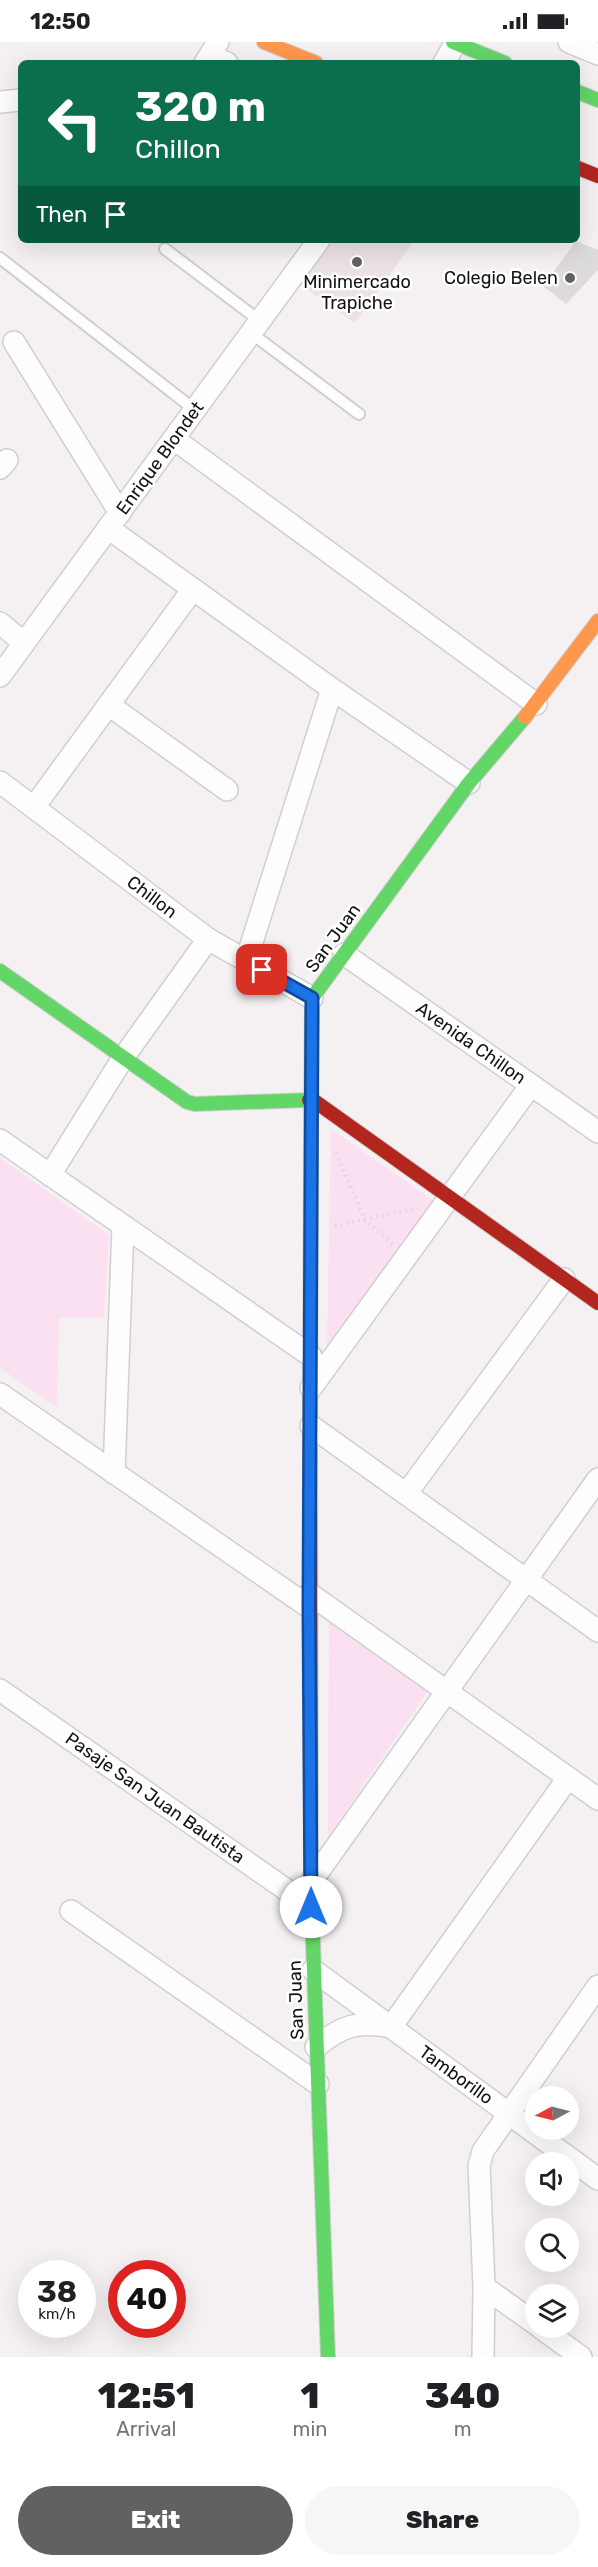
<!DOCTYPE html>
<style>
:root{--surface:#fff;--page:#f6f6f6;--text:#202124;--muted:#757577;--accent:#636061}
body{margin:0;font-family:Rubik,sans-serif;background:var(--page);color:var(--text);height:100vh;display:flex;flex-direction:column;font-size:22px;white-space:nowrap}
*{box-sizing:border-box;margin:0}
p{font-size:20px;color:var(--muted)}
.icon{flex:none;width:33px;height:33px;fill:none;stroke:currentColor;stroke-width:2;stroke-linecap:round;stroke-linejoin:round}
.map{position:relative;height:2315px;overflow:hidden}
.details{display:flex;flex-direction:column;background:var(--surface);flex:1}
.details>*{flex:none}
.top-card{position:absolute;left:18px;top:18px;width:562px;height:183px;border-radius:9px;box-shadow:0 6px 24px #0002;background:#0b6e4f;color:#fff;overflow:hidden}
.needle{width:39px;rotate:263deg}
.controls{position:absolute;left:525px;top:2044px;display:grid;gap:12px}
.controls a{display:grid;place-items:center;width:54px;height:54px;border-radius:50%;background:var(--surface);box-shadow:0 6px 24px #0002;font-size:30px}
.speed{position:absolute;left:18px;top:2218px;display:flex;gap:12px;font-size:30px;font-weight:700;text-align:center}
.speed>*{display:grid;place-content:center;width:78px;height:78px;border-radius:50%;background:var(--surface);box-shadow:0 6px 24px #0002;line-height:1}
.speed small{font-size:15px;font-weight:400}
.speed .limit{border:9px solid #d22;background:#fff;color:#111}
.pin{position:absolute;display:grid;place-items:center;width:51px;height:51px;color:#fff;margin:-26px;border-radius:12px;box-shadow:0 3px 9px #0006}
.me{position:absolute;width:66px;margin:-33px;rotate:0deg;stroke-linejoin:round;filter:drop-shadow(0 0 4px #0008)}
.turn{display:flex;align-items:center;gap:21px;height:126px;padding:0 18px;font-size:27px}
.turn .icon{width:78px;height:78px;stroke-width:2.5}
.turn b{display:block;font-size:42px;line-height:51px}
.then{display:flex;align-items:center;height:57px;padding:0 18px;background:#0003;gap:12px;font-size:22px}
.eta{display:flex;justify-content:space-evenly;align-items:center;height:102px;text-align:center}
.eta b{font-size:36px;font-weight:800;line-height:42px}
.button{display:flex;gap:12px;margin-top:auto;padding:12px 18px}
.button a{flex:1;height:69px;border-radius:36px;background:var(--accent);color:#fff;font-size:24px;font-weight:800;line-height:69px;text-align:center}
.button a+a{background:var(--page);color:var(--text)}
.status{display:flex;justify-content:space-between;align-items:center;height:42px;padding:0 30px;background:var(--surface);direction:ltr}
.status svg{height:16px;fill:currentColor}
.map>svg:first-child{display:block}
</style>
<div class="status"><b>12:50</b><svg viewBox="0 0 49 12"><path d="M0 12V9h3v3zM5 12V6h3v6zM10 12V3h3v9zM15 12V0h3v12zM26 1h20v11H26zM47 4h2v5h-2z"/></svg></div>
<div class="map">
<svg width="598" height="2315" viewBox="0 0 598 2315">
<rect width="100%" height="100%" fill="#f5f1f3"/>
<path fill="#ebe1e7" d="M331 198H415L355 281 301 243Z"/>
<g fill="#fae0f0">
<path d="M331 1087 434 1159 327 1307Z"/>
<path d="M0 1116 109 1193 104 1276H59L57 1365 0 1326Z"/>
<path d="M329 1577 428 1649 328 1795Z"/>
</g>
<path fill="#dddadc" d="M576 199 598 208V228L566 262 543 244Z"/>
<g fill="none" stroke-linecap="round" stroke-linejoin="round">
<defs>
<g id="lane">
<path d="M165 207 260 279"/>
<path d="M0 216 195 368"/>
<path d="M251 291 359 372"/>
</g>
<g id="street">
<path d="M569 0 598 12"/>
<path d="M210 14 227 21"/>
<path d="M205 21 218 0"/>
<path d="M444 21 456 0"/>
<path d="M0 60 21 58"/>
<path d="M14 300 120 471"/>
<path d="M174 397 536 662"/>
<path d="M0 426 7 418"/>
<path d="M108 486 332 647 469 741"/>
<path d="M0 581 24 601"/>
<path d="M0 634 319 198"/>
<path d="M109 663 227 748"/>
<path d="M0 740 208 897 312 956"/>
<path d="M34 765 193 547"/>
<path d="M344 912 598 1090"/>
<path d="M246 919 332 647"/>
<path d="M0 1098 311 1314"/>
<path d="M50 1133 123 1016 208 897"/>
<path d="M311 1346 531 1043"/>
<path d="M0 1352 309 1565"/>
<path d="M311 1384 598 1589"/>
<path d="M114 1431 123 1184"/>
<path d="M406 1452 564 1237"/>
<path d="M310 1552 598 1757"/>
<path d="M0 1648 311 1865"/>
<path d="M311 1840 598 1437"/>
<path d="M71 1869 318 2042"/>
<path d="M313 1928 598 2137"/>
<path d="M316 2005C342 1983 358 1979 391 1985L568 1736"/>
<path d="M484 2245 536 2282"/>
<path d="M541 2286 581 2315"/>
<path d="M483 2315 484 2245 479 2124 483 2109 598 1944"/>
</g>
<g id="fast">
<path d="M453 0 505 21"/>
<path d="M578 50 598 58"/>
<path d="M0 929 187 1060 195 1062 309 1058"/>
<path d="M311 1073 312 956 469 741 525 675"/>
<path d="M311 1845 328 2315"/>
</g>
<g id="slow">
<path d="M264 0 316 21"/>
<path d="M525 675 598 579"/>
<path d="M310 1404 311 1073"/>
</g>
<g id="jam">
<path d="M578 126 598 134"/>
<path d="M309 1058H313L598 1261"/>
<path d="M310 1404 311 1845"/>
</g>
</defs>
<use href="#lane" stroke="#d1ced0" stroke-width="14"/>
<use href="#street" stroke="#d1ced0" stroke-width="24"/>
<use href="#fast" stroke="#d1ced0" stroke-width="16"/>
<use href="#slow" stroke="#d1ced0" stroke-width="16"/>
<use href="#jam" stroke="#d1ced0" stroke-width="16"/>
<g stroke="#dbdada" stroke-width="4" stroke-dasharray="1.5 4.5" stroke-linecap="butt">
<path d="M336 1111 365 1178 393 1203"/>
<path d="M335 1184 418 1166"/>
</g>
<use href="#lane" stroke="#fefdfd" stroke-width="10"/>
<use href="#street" stroke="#fefdfd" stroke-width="21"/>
<use href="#fast" stroke="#63d668" stroke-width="14"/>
<use href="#slow" stroke="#ff974d" stroke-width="14"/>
<use href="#jam" stroke="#b3261e" stroke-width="14"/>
</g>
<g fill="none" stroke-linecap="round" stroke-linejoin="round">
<defs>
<path id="route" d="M262 928 312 956 309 1565 311 1865"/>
</defs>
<use href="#route" stroke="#114b97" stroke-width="15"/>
<use href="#route" stroke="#1a73e8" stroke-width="10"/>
</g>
<g fill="#636061" stroke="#fff" stroke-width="2">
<circle cx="357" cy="220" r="6"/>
<circle cx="570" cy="236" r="6"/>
</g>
<g text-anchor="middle" stroke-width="5" stroke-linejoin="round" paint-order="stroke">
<g font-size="18" fill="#141213" stroke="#fff" text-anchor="end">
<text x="558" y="242">Colegio Belen</text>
<text x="357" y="246" text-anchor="middle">Minimercado<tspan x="357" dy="21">Trapiche</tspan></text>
</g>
<g font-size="18" fill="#141213" stroke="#fff">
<text transform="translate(160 416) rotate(-54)" y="6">Enrique Blondet</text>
<text transform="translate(152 855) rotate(37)" y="6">Chillon</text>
<text transform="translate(333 896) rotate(-54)" y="6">San Juan</text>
<text transform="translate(471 1001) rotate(35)" y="6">Avenida Chillon</text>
<text transform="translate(155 1756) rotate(35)" y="6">Pasaje San Juan Bautista</text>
<text transform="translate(296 1958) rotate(-92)" y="6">San Juan</text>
<text transform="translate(456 2033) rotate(36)" y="6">Tamborillo</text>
</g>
</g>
</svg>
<div class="controls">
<a><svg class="needle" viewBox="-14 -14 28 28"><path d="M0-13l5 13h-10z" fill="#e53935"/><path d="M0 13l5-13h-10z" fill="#757577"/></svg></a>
<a><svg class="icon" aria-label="sound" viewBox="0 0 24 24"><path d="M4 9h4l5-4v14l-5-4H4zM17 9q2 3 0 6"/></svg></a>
<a><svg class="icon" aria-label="search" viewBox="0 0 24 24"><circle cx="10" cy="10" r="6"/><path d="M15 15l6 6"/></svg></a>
<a><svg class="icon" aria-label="layers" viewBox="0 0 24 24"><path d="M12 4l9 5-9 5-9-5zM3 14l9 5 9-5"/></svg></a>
</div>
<div class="speed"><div>38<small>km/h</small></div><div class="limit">40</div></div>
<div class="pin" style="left:262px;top:928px;background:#d93025"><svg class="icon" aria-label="arrive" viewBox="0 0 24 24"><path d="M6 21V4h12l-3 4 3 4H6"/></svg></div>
<svg class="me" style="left:311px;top:1865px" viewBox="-20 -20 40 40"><circle r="19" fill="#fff"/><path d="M0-13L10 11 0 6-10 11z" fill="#1a73e8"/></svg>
<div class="top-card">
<div class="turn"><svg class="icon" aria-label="left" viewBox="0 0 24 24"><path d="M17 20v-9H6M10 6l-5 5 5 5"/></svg><div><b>320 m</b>Chillon</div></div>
<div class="then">Then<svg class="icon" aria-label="arrive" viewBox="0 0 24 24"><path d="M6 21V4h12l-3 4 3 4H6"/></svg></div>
</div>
</div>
<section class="details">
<div class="eta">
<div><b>12:51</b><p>Arrival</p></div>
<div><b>1</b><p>min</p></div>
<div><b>340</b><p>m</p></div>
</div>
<div class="button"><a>Exit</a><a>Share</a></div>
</section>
